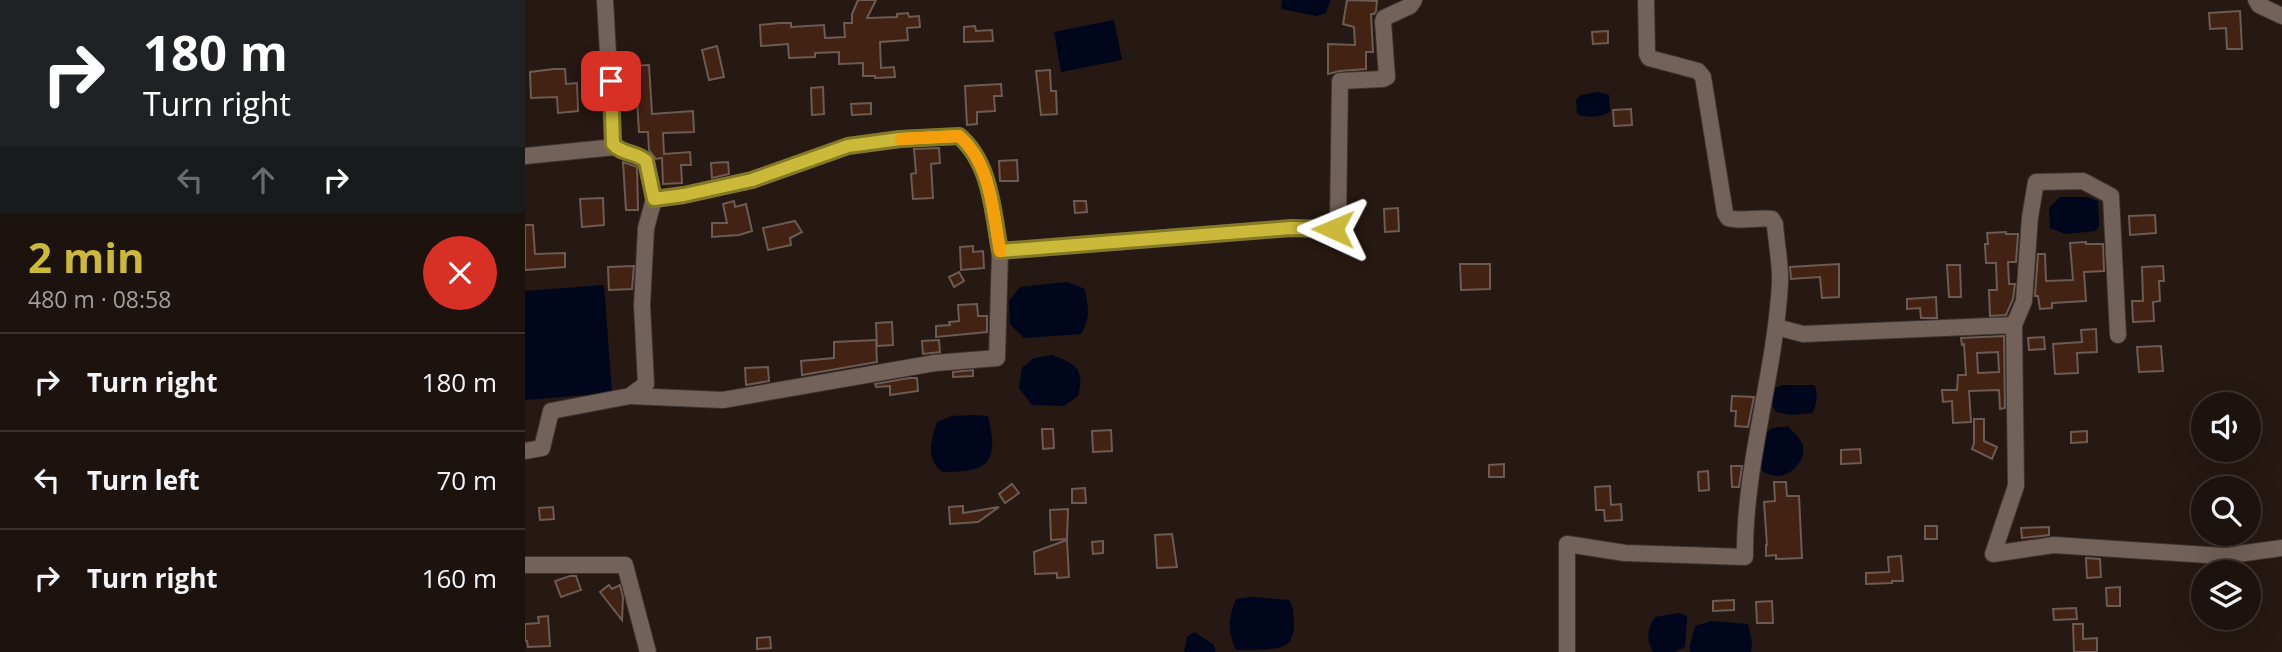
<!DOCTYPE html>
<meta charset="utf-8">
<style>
:root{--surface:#1c120e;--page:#251b17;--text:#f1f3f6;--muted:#a09e9e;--line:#3a322e;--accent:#cbba39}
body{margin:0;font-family:"Open Sans",sans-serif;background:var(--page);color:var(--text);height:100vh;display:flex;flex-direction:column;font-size:26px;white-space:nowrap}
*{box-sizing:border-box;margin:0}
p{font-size:23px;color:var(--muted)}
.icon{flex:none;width:38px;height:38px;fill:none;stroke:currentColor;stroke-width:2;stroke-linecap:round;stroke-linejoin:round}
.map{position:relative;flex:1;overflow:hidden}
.sheet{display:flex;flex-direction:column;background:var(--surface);width:525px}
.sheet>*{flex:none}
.hud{background:#202124;color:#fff;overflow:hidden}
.buttons{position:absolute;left:1666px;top:392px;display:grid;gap:14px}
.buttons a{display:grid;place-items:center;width:70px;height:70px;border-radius:50%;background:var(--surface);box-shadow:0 7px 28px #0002,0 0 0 2px var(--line);font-size:35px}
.pin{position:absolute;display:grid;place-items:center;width:60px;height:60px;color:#fff;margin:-30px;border-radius:14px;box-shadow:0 4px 10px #0006}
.me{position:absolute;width:77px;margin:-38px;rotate:271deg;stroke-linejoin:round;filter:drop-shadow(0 0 5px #0008)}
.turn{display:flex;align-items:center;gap:24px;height:147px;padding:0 28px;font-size:32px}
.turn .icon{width:91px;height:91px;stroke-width:2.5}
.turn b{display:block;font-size:49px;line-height:60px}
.lanes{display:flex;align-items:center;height:66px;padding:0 28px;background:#0003;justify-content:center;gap:35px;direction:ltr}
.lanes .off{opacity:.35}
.round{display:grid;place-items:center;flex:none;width:74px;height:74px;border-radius:37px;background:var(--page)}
.overview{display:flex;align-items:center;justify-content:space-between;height:119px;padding:0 28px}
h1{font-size:42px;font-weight:700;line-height:52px;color:var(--accent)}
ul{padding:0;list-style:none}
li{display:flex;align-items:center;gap:21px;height:98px;padding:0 28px;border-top:2px solid var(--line)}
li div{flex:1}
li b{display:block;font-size:26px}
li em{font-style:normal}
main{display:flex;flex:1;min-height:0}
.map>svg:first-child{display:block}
</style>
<main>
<section class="sheet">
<div class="hud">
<div class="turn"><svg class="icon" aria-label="right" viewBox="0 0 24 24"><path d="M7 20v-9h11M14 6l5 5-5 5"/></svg><div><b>180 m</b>Turn right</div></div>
<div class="lanes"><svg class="icon off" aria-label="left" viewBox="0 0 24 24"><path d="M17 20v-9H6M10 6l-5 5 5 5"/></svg><svg class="icon off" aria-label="ahead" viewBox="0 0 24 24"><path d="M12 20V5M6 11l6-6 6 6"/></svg><svg class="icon" aria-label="right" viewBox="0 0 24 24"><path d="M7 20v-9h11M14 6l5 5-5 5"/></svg></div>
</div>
<div class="overview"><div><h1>2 min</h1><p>480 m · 08:58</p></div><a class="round" style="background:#d93025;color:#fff"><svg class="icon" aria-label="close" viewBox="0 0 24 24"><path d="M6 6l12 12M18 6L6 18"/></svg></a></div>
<ul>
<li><svg class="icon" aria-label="right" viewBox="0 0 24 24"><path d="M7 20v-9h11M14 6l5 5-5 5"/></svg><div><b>Turn right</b></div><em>180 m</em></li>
<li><svg class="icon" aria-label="left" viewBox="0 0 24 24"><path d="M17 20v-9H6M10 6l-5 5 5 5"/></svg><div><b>Turn left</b></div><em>70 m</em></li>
<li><svg class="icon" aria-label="right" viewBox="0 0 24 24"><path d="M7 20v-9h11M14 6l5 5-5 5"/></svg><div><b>Turn right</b></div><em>160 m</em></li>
</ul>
</section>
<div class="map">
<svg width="1757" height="652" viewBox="0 0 1757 652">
<rect width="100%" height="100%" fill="#261812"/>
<g fill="#00061b">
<path d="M757 0H806L801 13 791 16 756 9Z"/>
<path d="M589 20 597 60 536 72 529 32Z"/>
<path d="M1073 92 1084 95 1085 111C1077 118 1062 118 1052 114L1051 100 1056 95Z"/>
<path d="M1535 197H1562L1573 201 1574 226 1571 231 1540 234 1525 228 1524 208Z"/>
<path d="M542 282 560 289C563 308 566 317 556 334L499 338 485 324 484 301 495 287Z"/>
<path d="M79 285 87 393 0 400V291Z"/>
<path d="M527 355C551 364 560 369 553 396L539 406 507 405 494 388 497 368 509 358Z"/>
<path d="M1257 385H1289L1291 388C1292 398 1292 405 1287 413L1267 415 1251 412C1246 404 1246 397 1249 388Z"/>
<path d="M450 415 463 416C474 463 465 472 417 472 400 457 406 441 412 422L427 416Z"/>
<path d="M1263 426C1267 431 1274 437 1277 443 1283 458 1268 475 1254 476 1248 476 1244 474 1238 472 1233 460 1234 437 1246 429 1251 426 1257 428 1263 426Z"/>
<path d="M727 597 764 600C769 607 768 614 769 622 769 629 768 640 762 644 753 651 723 650 711 650 702 628 703 621 711 599Z"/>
<path d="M1154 613 1162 616 1160 647 1150 652H1128C1121 640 1122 628 1130 617Z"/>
<path d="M1187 621 1223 624 1227 642 1226 652H1165V645L1170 626Z"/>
<path d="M669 632 689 645 691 652H659L662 637Z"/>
</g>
<g fill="#422213" stroke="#6c5b53" stroke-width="2" fill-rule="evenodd">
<path d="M333 0H351L342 18 372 17V14L383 13 384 17 394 16 395 27 382 28 383 40 355 42 356 68 369 67 370 77 350 78V76H338V63L314 64V52L290 53V57L264 58 263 44 236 46 235 25 255 23H266V27L299 25 300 38 320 37 319 23H327V14Z"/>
<path d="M822 0 852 1 851 11 849 14H846L848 52H841V69L815 71 803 74V44L830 45 829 27 818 24Z"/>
<path d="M1715 11 1717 49H1702L1701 28 1685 29 1684 13Z"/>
<path d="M450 26 451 31 467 30 468 41 439 42V27Z"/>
<path d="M1083 31V43L1068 44 1067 32Z"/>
<path d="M192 46 199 77 184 80 177 50Z"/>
<path d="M124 65 127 114 168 111 169 132 138 133 139 154 165 152 166 165H156L157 183 138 184 137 158 131 159 124 150 123 132H114L112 99H110V88H105L103 66Z"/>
<path d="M29 69H40L41 84 52 83 53 111 33 113 32 97 6 98 5 72Z"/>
<path d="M525 70 526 91H531L532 114 516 115 511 71Z"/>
<path d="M476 84 477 96H469L470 111 452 112V124L442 125 440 86Z"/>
<path d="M298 87 299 114 287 115 286 88Z"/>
<path d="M346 103V114L327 115 326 104Z"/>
<path d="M1106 109 1107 125 1089 126 1088 110Z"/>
<path d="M414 148 415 163 406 164 408 198 388 199 386 174 391 173 389 149Z"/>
<path d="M492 160 493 181H475L474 161Z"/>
<path d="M98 162 112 167 113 210H101Z"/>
<path d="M203 162 204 174 187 178 186 163Z"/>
<path d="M78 198 79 225 57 227 55 199Z"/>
<path d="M209 201 210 207 221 204 227 231 214 235 187 237V223H202L198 204Z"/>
<path d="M549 201H561L562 212 550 213Z"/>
<path d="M873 208 874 231 860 232 859 209Z"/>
<path d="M1630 215 1631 233 1605 235 1604 216Z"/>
<path d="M270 221 277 232 265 238 266 245 243 250 238 228Z"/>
<path d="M0 225H8L10 254 40 253V267L0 270Z"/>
<path d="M1481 232V234H1493L1491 262H1483L1484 284H1490L1488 299 1481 315 1465 316 1464 290H1472L1471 263H1461L1460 244H1463L1462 233Z"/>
<path d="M1561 242V244H1578L1579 271 1559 272 1561 301 1527 303V308L1515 309 1513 296H1510L1513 254H1520L1521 281 1548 280 1545 243Z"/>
<path d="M448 246V252L458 251 459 268 436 270 435 247Z"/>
<path d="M935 264H965V289L936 290Z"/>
<path d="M1314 264V297L1297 298 1295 277 1266 279 1265 267Z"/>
<path d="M1422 265H1435L1436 297H1424Z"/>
<path d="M109 266 107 289 84 290 83 267Z"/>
<path d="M1638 266 1639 281H1634L1635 301 1628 302 1629 321 1608 322 1607 301H1618L1617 267Z"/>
<path d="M434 272 439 281 429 287 424 277Z"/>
<path d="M1411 297 1412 318H1396L1395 308 1382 309V299Z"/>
<path d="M452 304 453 316H462V332L411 337V326L425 325 424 322 434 321 433 305Z"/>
<path d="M367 322 368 345 352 346 351 323Z"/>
<path d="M1571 329 1572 352 1552 353 1553 373 1530 374 1528 344 1557 342 1556 330Z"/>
<path d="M1479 336 1480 408 1475 409 1474 390 1444 391 1446 422 1428 423 1427 401 1418 402 1417 390H1432L1433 375H1441L1439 344 1437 345 1436 338ZM1473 352 1474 372 1453 373 1452 353Z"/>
<path d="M1519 337 1520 349 1504 350 1503 338Z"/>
<path d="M351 340 352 362 277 375 276 361 309 358V342Z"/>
<path d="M414 340 415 352 398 354 397 341Z"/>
<path d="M1636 346 1638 371 1614 372 1612 347Z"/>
<path d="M243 367 244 381 221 385 220 368Z"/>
<path d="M448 370V376L428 377V372Z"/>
<path d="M384 378H392L393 391 365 395V386L351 387 350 384Z"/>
<path d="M1207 396 1229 397 1223 427 1210 426 1211 411H1206Z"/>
<path d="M1449 419H1459V441L1472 447 1467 459 1447 449 1449 443Z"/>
<path d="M517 429H528L529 448 518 449Z"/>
<path d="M586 430 587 451 568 452 567 431Z"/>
<path d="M1562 431V442L1546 443V432Z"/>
<path d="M1335 449 1336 463 1316 464V450Z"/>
<path d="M979 464V477H964V465Z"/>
<path d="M1206 466H1217L1214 487H1207Z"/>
<path d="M1183 471 1184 490 1174 491 1173 472Z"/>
<path d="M1249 482H1261L1262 496H1274L1277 558 1251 559V555L1241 556V545H1242L1239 502 1250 501Z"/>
<path d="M487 484 494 493 480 503 474 494Z"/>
<path d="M1085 486 1086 505 1096 504 1097 520 1080 521 1079 510H1071L1070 487Z"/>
<path d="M560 488 561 503H547V489Z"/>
<path d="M438 506V513L474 507 453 522 425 524 424 507Z"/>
<path d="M28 507 29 519 15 520 14 508Z"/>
<path d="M543 509 542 539 526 540 525 510Z"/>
<rect x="1400" y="526" width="12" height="13"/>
<path d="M1524 527V535L1497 538 1496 528Z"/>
<path d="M647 534 652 567 632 568 630 535Z"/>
<path d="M542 540 544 577 532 578V573L510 574 509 552Z"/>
<path d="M578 541V553L568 554 567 542Z"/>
<path d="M1376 556 1378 581H1367V583L1341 584V573L1364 572 1363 557Z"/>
<path d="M1561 558 1575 559 1576 577 1562 578Z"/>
<path d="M45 576H51L56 590 36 597 30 581Z"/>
<path d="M84 585 87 589 95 585 98 597 97 620 75 592Z"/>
<path d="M1595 587V606H1582L1581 588Z"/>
<path d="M1209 600V610L1188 611V601Z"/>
<path d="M1247 601 1248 623H1232L1231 602Z"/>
<path d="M1551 608 1552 619 1529 620 1528 609Z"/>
<path d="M23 616 25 646 3 647 2 641H0V624L14 623 13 617Z"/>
<path d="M1548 624H1558V639L1572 638V652H1549Z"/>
<path d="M245 637 246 648 232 649V638Z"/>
</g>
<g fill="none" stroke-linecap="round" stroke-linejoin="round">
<defs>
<g id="minor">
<path d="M1731 0 1734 5 1757 16"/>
<path d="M0 156 90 147"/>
<path d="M129 199 159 195 227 180 323 146 375 139 434 136C466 163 468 212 475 251"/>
<path d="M1489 325 1499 301 1505 217 1511 182 1558 181 1586 196 1593 335"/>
<path d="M1251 327 1278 334 1489 325 1491 486 1468 554 1529 545 1698 556 1757 548"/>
<path d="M105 396 198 400 410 363 472 358 475 251 766 228 808 229 812 227 813 222 815 81 858 79 862 77 858 22 859 18 885 6 889 0"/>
<path d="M0 451 17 448 26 411 105 396 121 384 117 305 121 228 129 199 121 161C111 152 96 154 88 143L80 0"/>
<path d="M0 565H100L123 652"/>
<path d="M1042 652V544L1100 553 1220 557C1219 464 1250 375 1255 283 1256 264 1251 243 1250 224L1247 219C1232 217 1217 222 1203 218L1200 213 1178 77 1173 71 1124 58 1122 54 1121 0"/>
</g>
</defs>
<use href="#minor" stroke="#3e3432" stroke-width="18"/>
<use href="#minor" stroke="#73625a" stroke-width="16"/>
</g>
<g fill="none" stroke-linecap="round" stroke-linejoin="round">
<defs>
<path id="route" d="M86 81 88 144C96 154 111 152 121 161L129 199 159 195 227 180 323 146 375 139 434 136C466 163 468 213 475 251L766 228 808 229"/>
</defs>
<use href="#route" stroke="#847925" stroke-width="18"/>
<use href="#route" stroke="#cbba39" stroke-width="12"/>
<path stroke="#f59e0b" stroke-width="12" d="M376 139 434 136C466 163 468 212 475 251"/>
</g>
</svg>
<div class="buttons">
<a><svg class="icon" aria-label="sound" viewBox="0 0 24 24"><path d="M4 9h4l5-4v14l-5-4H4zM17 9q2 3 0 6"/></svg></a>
<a><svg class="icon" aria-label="search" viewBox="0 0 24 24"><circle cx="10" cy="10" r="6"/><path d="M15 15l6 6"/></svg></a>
<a><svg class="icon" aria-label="layers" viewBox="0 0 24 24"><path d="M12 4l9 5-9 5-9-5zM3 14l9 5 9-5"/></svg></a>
</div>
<div class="pin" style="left:86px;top:81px;background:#d93025"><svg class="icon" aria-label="arrive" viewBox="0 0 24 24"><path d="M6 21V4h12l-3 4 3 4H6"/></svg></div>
<svg class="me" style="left:808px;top:229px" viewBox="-20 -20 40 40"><path d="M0-17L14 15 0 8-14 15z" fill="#cbba39" stroke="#fff" stroke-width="4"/></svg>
</div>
</main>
